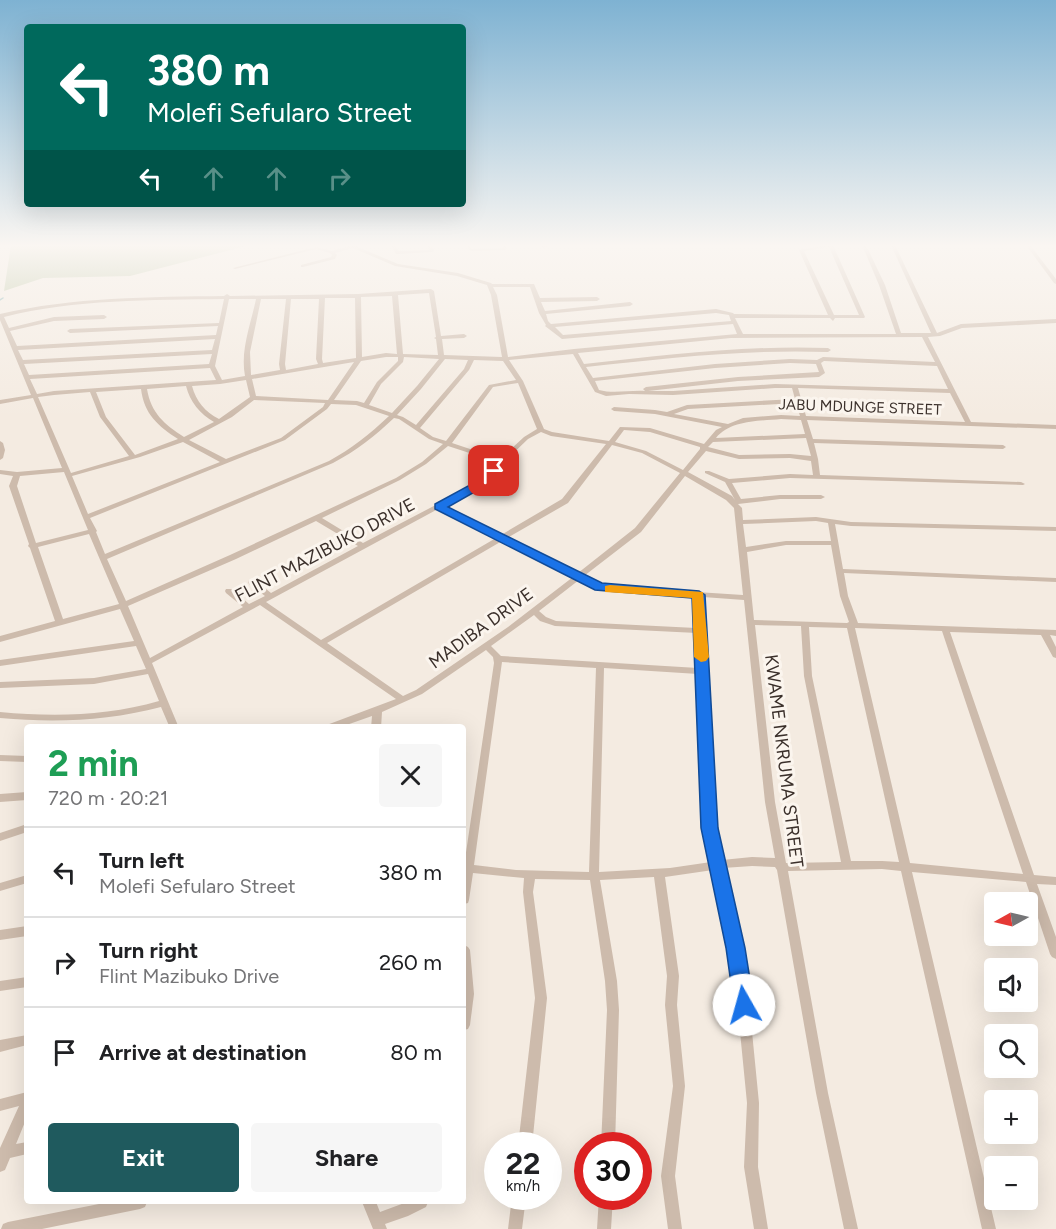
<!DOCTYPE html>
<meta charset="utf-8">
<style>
:root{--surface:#fff;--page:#f6f6f6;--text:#202124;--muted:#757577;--line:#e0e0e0;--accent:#1f5a5e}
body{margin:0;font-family:Figtree,sans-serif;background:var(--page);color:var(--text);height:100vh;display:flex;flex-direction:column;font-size:22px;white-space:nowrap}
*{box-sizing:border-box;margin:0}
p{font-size:20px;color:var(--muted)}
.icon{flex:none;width:33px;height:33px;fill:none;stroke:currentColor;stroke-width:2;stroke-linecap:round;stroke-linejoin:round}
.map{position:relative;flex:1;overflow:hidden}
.panel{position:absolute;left:24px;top:724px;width:442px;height:480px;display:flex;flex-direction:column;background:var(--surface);border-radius:6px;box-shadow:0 6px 24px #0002}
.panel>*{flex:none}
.guide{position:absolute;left:24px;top:24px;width:442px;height:183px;border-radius:6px;box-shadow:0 6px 24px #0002;background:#00695c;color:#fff;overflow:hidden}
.needle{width:39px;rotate:262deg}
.tools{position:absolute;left:984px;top:892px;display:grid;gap:12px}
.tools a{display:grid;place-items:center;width:54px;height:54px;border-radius:6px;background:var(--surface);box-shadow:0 6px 24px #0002;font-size:30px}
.speed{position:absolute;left:484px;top:1132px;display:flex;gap:12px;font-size:30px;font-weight:700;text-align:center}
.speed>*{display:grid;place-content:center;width:78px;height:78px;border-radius:50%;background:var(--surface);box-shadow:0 6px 24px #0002;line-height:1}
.speed small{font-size:15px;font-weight:400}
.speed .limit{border:9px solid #d22;background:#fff;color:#111}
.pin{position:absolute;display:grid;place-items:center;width:51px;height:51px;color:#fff;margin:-26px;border-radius:12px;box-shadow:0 3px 9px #0006}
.me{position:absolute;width:66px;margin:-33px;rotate:353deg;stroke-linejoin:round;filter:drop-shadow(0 0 4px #0008)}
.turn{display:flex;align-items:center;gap:21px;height:126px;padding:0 24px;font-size:27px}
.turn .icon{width:78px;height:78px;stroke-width:2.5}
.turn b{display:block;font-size:42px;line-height:51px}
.lanes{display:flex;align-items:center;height:57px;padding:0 24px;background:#0003;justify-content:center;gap:30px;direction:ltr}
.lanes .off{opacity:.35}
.round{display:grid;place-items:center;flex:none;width:63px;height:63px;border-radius:6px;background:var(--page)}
.headline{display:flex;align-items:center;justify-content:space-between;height:102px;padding:0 24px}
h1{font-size:36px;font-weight:700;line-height:45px;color:#1e9e55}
.button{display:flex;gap:12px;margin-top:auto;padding:12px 24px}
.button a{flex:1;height:69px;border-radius:6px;background:var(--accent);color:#fff;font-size:24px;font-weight:700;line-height:69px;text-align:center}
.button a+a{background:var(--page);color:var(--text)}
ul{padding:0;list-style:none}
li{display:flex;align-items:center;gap:18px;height:90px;padding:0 24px;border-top:2px solid var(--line)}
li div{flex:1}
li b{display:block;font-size:22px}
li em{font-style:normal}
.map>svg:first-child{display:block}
</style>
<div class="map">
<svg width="1056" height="1229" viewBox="0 0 1056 1229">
<rect width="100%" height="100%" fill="#f4ebe1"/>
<path fill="#b8c4a0" d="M11 245H250L130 276 43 278 4 291Z"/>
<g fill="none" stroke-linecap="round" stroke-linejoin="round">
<path stroke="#7fb0b2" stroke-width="1.5" d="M0 300 3 298"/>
<g fill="#cdbbac" fill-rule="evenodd">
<path d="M348 245H358V247L398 264 458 273 491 283 492 284H534L540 298 597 297 600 299 597 301 541 302 545 311 630 302 633 304 630 306 546 314 548 321 551 324 716 309 733 313 734 314 828 315 799 250 825 245H833L865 317 864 318H835L833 321 830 318H735L743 334H896L879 285 862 245H866L885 285 901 333H931L891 245H895L937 333 961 324 1056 319V323L962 328 940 336 928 337 971 422 1056 425V429L807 420 813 439 1003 445 1006 447 1003 449 814 443 818 459 820 475 1021 482 1025 484 1023 485 790 478 732 483 741 499 780 495H821L825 497 821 499H780L738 504 742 508 743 520 816 517 851 522 1056 527V531L851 526 835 524 843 569 1056 578V582L844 573 848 596 858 623 1056 630V636L1050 635 1056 647V658L1053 657 1041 635 950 632 1034 875 1056 877V885L1037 884 1056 937V959L1052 957 1050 954 1026 882 912 872 996 1229H982L901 871 882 869 788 871 828 1093 858 1229H844L816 1093 777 870 775 867 752 866 723 868 748 991 759 1103 758 1167 768 1229H754L744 1167 747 1103 736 991 713 870 665 877 679 976 677 1005 685 1086 675 1176 682 1229H668L661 1176 673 1086 665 1005 667 976 654 877 600 880 617 981 619 1010 615 1146H601L607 1010 605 981 590 880 535 879 533 892 547 998 532 1146H518L535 998 523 892 524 878 473 873 469 900 468 903 464 904V866L494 663 493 657 486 650 422 694 382 712 381 728H371L372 716 338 728H323L324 726 396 699 260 605 152 663 179 728H170L161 707C108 721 55 723 0 718V712C54 717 107 716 159 701L148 674 94 684 0 688V682L94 678 146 669 136 646 0 666V660L134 641 120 609 0 642V636L55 621 30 548 28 546 29 544 9 486 13 476 0 474V470L17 472 62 468 33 398 0 404V400L31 395 0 320V314C73 297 150 297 224 296L227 294 230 296 358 294 431 289 434 291 441 336 464 334 467 336 464 338 442 339 444 355 502 357 491 295 487 285 457 276 395 266 353 248 335 253 337 255 335 259 303 267H301V265L331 257 332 255 330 253 316 249 235 269 233 268 316 247 332 251 349 246ZM829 247 859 315H834L804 251ZM493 287H530L539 313 546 325 545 326 562 339 733 324 737 334 574 349 508 357 497 295ZM429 293 436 337 434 338 436 339 438 355 403 354 398 295ZM392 296 397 354 386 353 362 357 361 297ZM325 298H355L356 358 323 363 322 359ZM224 299 219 323 70 329 67 331 70 333 218 326 216 335 17 346 10 331 54 321 104 319 107 317 104 315 54 317 9 328 4 317C75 299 151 300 224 299ZM229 299H256C251 324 240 350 245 376L222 380 215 366ZM261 299H286L279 364 280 370 251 375 250 352ZM291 299H319L316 359 318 364 286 370 285 364ZM716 313 729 315 731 321 563 335 555 327ZM922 337 935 362 823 357 817 360 790 359 715 364 593 378 586 367C667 358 747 349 828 352L831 350 828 348C746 345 666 355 584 364L578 353 731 338ZM215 339 212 350 23 360 18 350ZM212 354 209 364 29 375 24 364ZM573 354 595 392 606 396 629 394 673 395 775 388H792L795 399 687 405 667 412 655 410 614 407 611 409 614 411 655 414 722 427 716 430 704 444 650 428 620 427 609 441 552 432 544 429 523 381 509 360ZM386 357H398V361L377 382 364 403 357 401 334 400 361 361ZM404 357 439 359 417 386 392 413 369 405 381 384 403 362ZM445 359 468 360 464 369 416 425 403 417 397 415 421 389ZM474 360 503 361 516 380 489 385 446 441 433 437 420 428 469 370ZM824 361 937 366 948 389 775 384 673 391H648L738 381 819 377 825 373 821 363ZM354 362 328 400 256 396 252 379ZM790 363 816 364 819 372 738 377 646 387 643 389 645 391C630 390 613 394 599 390L595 381 715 368ZM210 368 216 380 54 391 37 394 30 379ZM246 380 250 397 219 419C205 412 196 401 192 386L220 384ZM518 383 537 429 524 437 500 459 452 443 493 387ZM186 386C190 402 200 414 214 422L184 437C164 424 151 413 147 389ZM798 388 950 393 965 422 806 416ZM141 389C144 414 158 426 178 439L135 455 106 417 96 392ZM90 392 100 417 129 456 71 473 38 397 54 395ZM254 400 325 403 323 407 281 438 226 459 189 440 232 417ZM796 403 800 416 781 415 743 418 728 424 674 414 688 409ZM331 404 356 405 389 416C370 434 351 449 329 461L105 554 96 532 97 531 90 518 285 440 327 409ZM394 418 399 419 429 439 443 444 422 462 396 478 230 555 126 601 107 559 333 463C356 451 375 436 394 418ZM781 419 801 420 805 434 716 438C730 420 760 421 781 419ZM624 430 650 432 700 447V449L683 470 646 451 615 442ZM541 432 551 436 606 444 562 499 501 535 443 506 478 487 528 439ZM806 438 811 456 790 454 739 455 708 447 713 442ZM183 442 220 462 88 514 72 476 140 457ZM612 445 642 453 680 473 635 528 578 573 507 538 568 503ZM448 446 497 462 474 485 363 543 322 518 400 480 426 464ZM706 451 739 459 790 458 811 461 813 475 790 474 729 479 709 471H705V473L725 482 735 500 732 496 688 472ZM64 472 88 530 36 543 17 486 20 476ZM685 476 726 500 734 508 743 595 604 586 584 576 641 532ZM438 509 496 538 321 640 266 602ZM316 521 358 546 271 593 255 580H249L248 582 249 584 265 596 249 604 232 589H226L225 591 226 593 243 607 150 658 128 606 236 559ZM816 521 828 523 831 541H786L746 547 743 524ZM89 534 119 604 63 619 38 547ZM502 541 573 577 508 627 416 690 403 696 327 643ZM786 545H831L840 596 849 622 847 623 754 620 747 552ZM579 580 602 590 695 597 696 628 556 621 546 617 539 611ZM703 597 744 600 765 802 775 858 752 857 722 860 715 828ZM534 615 540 621 555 626 697 633 698 668 501 656 491 646ZM755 625 801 626 804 676 841 862 786 863 775 802ZM809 627 847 628 899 862 882 861H851L812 676ZM855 628 942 631 1023 874 910 863ZM502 662 596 668 589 872 516 870 474 865ZM604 668 698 674 705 828 711 862 670 868 599 872Z"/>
<path d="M391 245H395L399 251 429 250 428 245H432L434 251 432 252 398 254H396Z"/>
<path d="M465 245H469L472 249 502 248 503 245H507L506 249 504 250 471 251Z"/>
<path d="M541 245H545L547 247 543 248Z"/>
<path d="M1026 245H1030L1056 279V284L1054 283Z"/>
<path d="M0 441 3 443 5 450 3 458 0 460Z"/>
<path d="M0 755 27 756V762L0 761Z"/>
<path d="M27 792V800L0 802V794Z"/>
<path d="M27 824V832L0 841V833Z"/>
<path d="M27 875V883L0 891V883Z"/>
<path d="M27 926V936L0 940V930Z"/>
<path d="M464 945 468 947 470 950 474 994 470 1025 468 1029 464 1030Z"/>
<path d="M27 977V987L0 991V981Z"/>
<path d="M27 1035V1045L0 1052V1040Z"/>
<path d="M27 1092V1117L16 1144 27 1142V1154L10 1158 5 1170 0 1172V1148L19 1106 0 1111V1099Z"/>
<path d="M512 1197H526L522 1229H508Z"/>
<path d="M599 1197H613L611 1229H597Z"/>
<path d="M109 1202H147L145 1207 140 1209 42 1229H1L3 1224 8 1222Z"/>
<path d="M362 1202H376L380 1212 407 1202H428L426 1207 408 1216 385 1224 387 1229H373Z"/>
</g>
</g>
<linearGradient id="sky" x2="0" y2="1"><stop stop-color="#7eb2d2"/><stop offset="0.59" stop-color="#faf6f2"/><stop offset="1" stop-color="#faf6f2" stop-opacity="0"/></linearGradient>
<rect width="1056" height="417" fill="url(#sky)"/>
<path fill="#1a73e8" stroke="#114b97" stroke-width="1.5" d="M490 468 500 471 480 489 448 507 602 583 699 591 705 595 718 828 745 948 754 1005 751 1012 744 1014 737 1012 734 1005 726 948 701 828 692 598 595 590 435 509V504L472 484Z"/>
<path fill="#f59e0b" d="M610 585 703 592 709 657 706 661 701 662 694 657 692 598 605 592V586Z"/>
<g text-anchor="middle" stroke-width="6" stroke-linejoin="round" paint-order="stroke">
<g font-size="15" fill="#3b302b" stroke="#fbf5ee">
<text transform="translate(860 407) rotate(2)" y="5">JABU MDUNGE STREET</text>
</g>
<g font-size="18" fill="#3b302b" stroke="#fbf5ee">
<text transform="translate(325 550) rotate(-28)" y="6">FLINT MAZIBUKO DRIVE</text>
<text transform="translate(481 628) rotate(-36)" y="6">MADIBA DRIVE</text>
<text transform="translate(784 761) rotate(83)" y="6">KWAME NKRUMA STREET</text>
</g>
</g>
</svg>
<div class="tools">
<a><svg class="needle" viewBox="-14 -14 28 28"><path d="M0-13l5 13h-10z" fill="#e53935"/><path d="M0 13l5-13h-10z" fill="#757577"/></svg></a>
<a><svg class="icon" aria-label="sound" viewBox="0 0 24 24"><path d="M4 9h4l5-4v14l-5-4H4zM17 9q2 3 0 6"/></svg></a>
<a><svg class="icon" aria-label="search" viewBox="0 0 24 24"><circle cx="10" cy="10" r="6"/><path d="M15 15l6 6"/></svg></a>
<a>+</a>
<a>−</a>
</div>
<div class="speed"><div>22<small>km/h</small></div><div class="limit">30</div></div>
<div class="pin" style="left:494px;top:471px;background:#d93025"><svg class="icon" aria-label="arrive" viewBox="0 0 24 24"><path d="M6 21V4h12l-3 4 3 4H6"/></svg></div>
<svg class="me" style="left:744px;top:1005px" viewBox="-20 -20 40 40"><circle r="19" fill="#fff"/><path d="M0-13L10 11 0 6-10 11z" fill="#1a73e8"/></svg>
<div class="guide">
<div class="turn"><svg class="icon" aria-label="left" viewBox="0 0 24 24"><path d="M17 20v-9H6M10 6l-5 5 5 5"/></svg><div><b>380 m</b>Molefi Sefularo Street</div></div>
<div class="lanes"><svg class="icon" aria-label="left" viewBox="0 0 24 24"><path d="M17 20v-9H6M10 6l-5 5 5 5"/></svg><svg class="icon off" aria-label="ahead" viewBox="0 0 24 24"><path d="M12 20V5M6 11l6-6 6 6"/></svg><svg class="icon off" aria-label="ahead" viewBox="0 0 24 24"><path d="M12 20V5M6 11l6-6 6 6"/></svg><svg class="icon off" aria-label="right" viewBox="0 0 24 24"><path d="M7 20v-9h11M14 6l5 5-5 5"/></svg></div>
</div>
<section class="panel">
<div class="headline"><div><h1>2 min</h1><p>720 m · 20:21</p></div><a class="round"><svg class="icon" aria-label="close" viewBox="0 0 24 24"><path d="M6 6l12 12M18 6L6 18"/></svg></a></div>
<ul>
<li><svg class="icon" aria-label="left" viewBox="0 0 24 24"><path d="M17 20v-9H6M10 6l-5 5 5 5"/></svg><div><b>Turn left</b><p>Molefi Sefularo Street</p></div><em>380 m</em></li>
<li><svg class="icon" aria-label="right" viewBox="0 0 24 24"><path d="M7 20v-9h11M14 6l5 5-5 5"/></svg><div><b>Turn right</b><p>Flint Mazibuko Drive</p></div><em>260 m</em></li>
<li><svg class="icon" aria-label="arrive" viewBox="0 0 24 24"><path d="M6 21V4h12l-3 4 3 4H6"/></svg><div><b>Arrive at destination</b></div><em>80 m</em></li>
</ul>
<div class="button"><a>Exit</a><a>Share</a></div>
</section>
</div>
